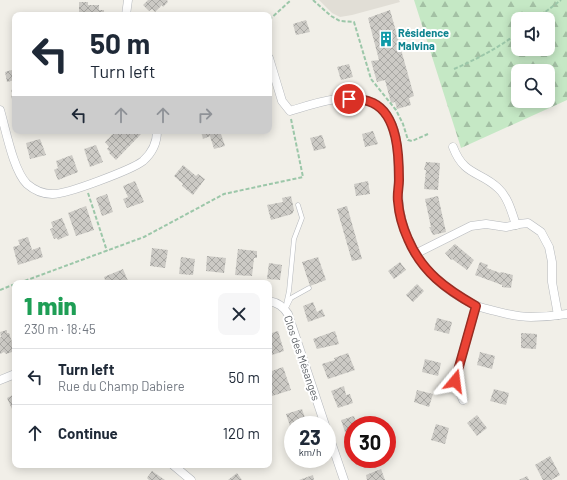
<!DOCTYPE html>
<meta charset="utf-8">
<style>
:root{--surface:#fff;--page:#f6f6f7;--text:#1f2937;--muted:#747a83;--line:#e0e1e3}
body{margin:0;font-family:Barlow,sans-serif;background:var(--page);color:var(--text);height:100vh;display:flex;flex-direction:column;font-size:15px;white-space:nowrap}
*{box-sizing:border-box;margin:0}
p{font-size:13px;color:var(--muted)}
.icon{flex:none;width:22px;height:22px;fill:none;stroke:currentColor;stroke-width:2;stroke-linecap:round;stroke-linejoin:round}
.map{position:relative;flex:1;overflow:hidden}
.panel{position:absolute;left:12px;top:280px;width:260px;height:188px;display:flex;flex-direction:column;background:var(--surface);border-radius:8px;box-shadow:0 2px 10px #0003}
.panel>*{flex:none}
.hud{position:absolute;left:12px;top:12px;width:260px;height:122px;border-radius:8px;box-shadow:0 2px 10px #0003;background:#fff;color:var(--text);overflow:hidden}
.buttons{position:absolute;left:511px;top:12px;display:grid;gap:8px}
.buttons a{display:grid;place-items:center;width:44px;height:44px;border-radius:8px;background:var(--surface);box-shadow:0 2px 10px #0003;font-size:20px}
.speed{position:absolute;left:284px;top:416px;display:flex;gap:8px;font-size:20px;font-weight:700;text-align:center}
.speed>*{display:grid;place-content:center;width:52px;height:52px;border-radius:50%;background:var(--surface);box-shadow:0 2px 10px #0003;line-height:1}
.speed small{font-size:10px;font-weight:400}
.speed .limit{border:6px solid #d22;background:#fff;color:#111}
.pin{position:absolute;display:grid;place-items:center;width:34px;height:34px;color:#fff;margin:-17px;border:2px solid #fff;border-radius:50%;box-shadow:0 1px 4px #0007}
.me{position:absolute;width:44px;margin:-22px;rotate:16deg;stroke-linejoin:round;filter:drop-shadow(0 0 3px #0008)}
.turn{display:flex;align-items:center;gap:14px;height:84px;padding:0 12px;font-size:18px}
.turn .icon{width:52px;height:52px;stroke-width:2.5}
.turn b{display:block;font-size:28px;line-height:34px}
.lanes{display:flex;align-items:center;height:38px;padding:0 12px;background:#0003;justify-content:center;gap:20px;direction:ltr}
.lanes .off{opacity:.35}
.round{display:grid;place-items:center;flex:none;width:42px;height:42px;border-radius:8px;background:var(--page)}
.overview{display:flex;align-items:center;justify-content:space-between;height:68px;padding:0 12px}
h1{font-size:24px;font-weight:800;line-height:30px;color:#1e9e55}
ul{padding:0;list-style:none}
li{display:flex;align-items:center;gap:12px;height:56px;padding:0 12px;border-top:1px solid var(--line)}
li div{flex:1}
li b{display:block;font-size:15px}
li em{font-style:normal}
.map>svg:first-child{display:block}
</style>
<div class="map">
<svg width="567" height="480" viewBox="0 0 567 480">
<defs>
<pattern id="forest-firs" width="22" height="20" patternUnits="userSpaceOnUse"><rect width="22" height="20" fill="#c5e8c5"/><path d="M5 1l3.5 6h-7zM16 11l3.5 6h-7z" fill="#a3c0a4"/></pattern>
<pattern id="building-cross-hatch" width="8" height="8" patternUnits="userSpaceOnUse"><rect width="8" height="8" fill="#cccac5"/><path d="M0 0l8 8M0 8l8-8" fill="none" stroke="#a9a8a4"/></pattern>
</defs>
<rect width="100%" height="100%" fill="#f1efe8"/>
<path fill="#e1ded6" d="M319 0H399L400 2 352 15 340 17 332 13Z"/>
<path fill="url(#forest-firs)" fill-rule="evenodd" d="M414 0H567V100L461 148ZM518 19H548V49H518ZM518 71H548V101H518Z"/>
<g fill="url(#building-cross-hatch)">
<path d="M148 0H167L168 2 163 7 162 5 155 12 152 9 149 11 143 5Z"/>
<path d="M79 2H88V5H99V10H104V15H85V13H79Z"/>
<path d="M390 10 414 96 409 98 411 105 397 109 395 102 391 103 385 80 377 82 371 61 379 60 368 18Z"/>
<path d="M306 20 310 32 296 35 293 24Z"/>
<path d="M349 64 353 77 341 80 337 67Z"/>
<path d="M15 69V80L7 82 5 72Z"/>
<path d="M15 89V108L11 96 13 95 11 90Z"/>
<path d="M116 131 119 133 120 131H138L141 134 116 160 109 153 110 152 107 149 109 147 105 142Z"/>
<path d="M201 131H220L225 146 214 149 210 136 203 139Z"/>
<path d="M373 131 378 144 365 147 362 134Z"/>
<path d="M322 135 326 148 314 151 310 138Z"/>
<path d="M40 139 46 155 30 159 26 143Z"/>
<path d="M96 145 103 162 90 167 84 149Z"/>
<path d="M72 155 78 172 58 180 54 170 58 168 56 161Z"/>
<path d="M426 162 440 163 438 190 424 189 426 170H424Z"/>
<path d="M183 165 196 176 198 174 205 179 193 195 182 186 183 184 174 176Z"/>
<path d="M135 181 144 202 127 208 123 199 128 197 123 186Z"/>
<path d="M368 181 370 194 356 196 354 184Z"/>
<path d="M107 194 113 212 102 216 96 198Z"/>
<path d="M291 196 294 210 292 214 271 220 267 205 283 202 282 198Z"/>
<path d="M438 196 446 232 433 235 429 227H431L425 199Z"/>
<path d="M86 206 94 230 76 236 68 213Z"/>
<path d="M347 206 362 259 352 261 337 209Z"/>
<path d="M62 218 69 235 58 240 57 238 54 239 50 229 53 228 51 222Z"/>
<path d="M28 237 32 250 40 247 43 257 18 265 13 247 20 245 18 240Z"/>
<path d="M455 244 474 260 467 270 452 259 451 260 445 253Z"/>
<path d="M152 248 168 250 165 268 150 266Z"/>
<path d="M238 249 257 251V258H254L252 276 235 275Z"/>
<path d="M207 256 226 258 224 273 206 271Z"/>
<path d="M181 257 195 259 193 275 179 274Z"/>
<path d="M318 257 326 280 310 286 302 262Z"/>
<path d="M400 262 406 270 394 279 388 271Z"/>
<path d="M480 262 488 265 487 268 500 273 501 272 513 275 511 288 502 287V285L475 275Z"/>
<path d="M269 263 282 265 280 280 267 279Z"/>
<path d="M123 269 128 281 122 283H106L104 277Z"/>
<path d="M417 284 424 291 413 302 406 295Z"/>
<path d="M313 302 317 312 322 309 325 316 308 322 303 306Z"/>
<path d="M437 318 452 322 449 334 434 330Z"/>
<path d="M7 330V333H9L15 351 6 354 4 352 0 354V337H1L0 332Z"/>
<path d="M278 331 284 351 269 356V334Z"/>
<path d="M335 331 339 344 317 349 313 339Z"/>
<path d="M521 333 537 334 536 349 521 348Z"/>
<path d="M480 352 495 356 492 369 477 365Z"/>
<path d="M348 353 355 370 328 379 322 364 335 360 334 358Z"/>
<path d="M425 359 441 363 438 376 422 372Z"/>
<path d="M283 367 291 390 269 397V384L272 383 269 372Z"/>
<path d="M344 386 346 395 350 394 353 403 338 408 331 391Z"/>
<path d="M494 389 509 393 506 405 490 401Z"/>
<path d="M417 390 433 394 429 407 414 402Z"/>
<path d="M15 394V408L12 409 7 398Z"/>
<path d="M302 409 306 421 290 426 286 414Z"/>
<path d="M477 415 487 428 477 436 467 423Z"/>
<path d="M354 416 357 425H353V435L348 436 346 432H345L341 420Z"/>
<path d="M436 424 449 428 445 444 431 440Z"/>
<path d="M293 440V448H291L290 441Z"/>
<path d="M550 456 560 475 551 480H543L535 465Z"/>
<path d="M299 459H320V460L301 464Z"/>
<path d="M354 459H369L370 461 356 465Z"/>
<path d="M381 469 385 480H367L366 475Z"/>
<path d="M152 471 165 480H149L147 478Z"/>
<path d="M237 473 242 480H228Z"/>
<path d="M313 475 314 480H299Z"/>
<path d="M527 476 529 480H519Z"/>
</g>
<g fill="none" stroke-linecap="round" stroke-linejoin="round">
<defs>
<g id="service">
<path d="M287 306 291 298 309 288"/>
<path d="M285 309 289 291 294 239 302 218 298 205"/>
</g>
<g id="minor">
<path d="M126 15 128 0"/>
<path d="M269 58 282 101 290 111C313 104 352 90 375 104 409 126 394 180 400 212 408 255 436 287 475 305 481 308 488 309 495 311 506 314 519 317 531 317 543 317 555 316 567 314"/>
<path d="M0 110C6 130 13 170 27 184 34 190 43 194 52 194 66 195 133 169 143 161 152 153 157 142 157 131"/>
<path d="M453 147C464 176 480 171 498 188 508 197 512 213 516 225"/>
<path d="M415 254 471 226 486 224 506 227 519 224 528 223 541 232 549 247 552 262V282L558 315"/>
<path d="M269 301C278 303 283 306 288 314L325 425"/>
<path d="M0 380 15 374"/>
<path d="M463 400 455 381 476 306"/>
<path d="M327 430 344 480"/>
<path d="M173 465 191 480"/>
</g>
</defs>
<use href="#service" stroke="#b5b8bc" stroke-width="5"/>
<use href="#minor" stroke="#b5b8bc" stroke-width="9"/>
<g stroke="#9cc7a9" stroke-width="2" stroke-dasharray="4 2" stroke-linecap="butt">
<path d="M313 0 331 16 340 21 354 22 371 79 396 110 403 124 408 140 412 141 428 134"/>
<path d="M536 19 561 0"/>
<path d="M269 20 291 0"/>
<path d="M454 69C477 59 498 48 518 33"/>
<path d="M88 193 107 251"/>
<path d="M19 283 144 237 224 194 303 177 291 119"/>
<path d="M0 290 15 284"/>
</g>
<use href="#service" stroke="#fff" stroke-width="4"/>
<use href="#minor" stroke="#fff" stroke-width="8"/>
</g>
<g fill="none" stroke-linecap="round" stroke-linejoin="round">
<defs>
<path id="route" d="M349 99C357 99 365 99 373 103 398 115 399 156 399 180 399 187 397 194 398 201 399 214 403 228 408 239 422 272 446 289 476 306L455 381"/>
</defs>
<use href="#route" stroke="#982c22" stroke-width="10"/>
<use href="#route" stroke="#ea4335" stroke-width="7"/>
</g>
<defs>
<symbol id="building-bare" viewBox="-9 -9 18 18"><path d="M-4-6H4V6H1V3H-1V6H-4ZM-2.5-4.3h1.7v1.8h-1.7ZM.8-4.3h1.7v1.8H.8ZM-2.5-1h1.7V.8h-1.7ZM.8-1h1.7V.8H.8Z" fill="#0f9aa8" stroke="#fff" stroke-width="2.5" paint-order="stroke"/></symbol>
</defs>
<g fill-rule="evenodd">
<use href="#building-bare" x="375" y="28" width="22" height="22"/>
</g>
<g text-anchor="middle" stroke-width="4" stroke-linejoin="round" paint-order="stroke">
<g font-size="11" font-weight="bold" fill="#0d838f" stroke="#fff" text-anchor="start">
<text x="398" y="37">Résidence<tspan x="398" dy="13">Malvina</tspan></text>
</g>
<g font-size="11" fill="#5f6368" stroke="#fff">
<text transform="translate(302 358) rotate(71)" y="4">Clos des Mésanges</text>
</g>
</g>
</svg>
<div class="buttons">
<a><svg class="icon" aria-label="sound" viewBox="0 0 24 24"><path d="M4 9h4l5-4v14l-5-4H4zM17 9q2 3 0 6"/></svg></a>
<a><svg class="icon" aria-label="search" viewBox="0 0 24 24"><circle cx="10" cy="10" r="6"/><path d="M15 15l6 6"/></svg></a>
</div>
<div class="speed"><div>23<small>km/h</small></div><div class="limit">30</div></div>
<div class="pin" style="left:349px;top:99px;background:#d93025"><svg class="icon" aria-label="arrive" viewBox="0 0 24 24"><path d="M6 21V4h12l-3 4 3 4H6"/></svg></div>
<svg class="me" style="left:455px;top:381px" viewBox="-20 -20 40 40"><path d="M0-17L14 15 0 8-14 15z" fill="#ea4335" stroke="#fff" stroke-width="4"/></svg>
<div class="hud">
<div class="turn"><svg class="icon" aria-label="left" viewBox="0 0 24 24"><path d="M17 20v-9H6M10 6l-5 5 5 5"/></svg><div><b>50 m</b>Turn left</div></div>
<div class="lanes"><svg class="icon" aria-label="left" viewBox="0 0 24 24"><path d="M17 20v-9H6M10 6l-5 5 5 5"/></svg><svg class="icon off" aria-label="ahead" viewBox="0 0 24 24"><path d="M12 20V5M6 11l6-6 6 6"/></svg><svg class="icon off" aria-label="ahead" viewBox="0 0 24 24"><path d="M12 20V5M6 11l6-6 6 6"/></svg><svg class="icon off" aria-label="right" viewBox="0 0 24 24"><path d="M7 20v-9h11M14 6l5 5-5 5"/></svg></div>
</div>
<section class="panel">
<div class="overview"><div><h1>1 min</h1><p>230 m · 18:45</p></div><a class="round"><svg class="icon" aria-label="close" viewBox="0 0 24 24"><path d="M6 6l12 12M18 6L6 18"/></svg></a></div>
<ul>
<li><svg class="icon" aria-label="left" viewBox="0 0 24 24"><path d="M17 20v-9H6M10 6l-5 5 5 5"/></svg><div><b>Turn left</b><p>Rue du Champ Dabiere</p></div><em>50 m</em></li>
<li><svg class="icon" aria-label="ahead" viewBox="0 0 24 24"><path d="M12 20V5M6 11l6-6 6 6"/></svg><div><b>Continue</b></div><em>120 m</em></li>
</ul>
</section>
</div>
